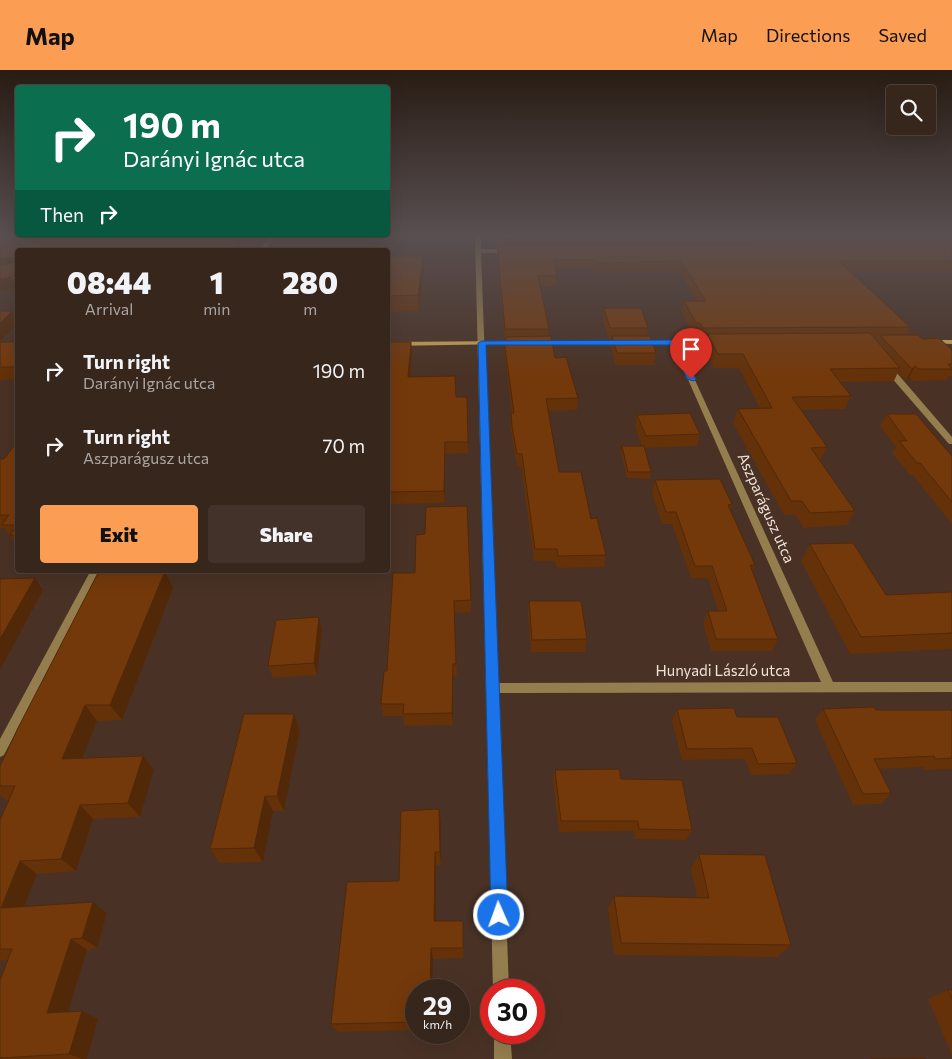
<!DOCTYPE html>
<meta charset="utf-8">
<style>
:root{--surface:#37261c;--page:#423229;--text:#f1f3f6;--muted:#aaa5a3;--line:#51433b;--accent:#fc9d54}
body{margin:0;font-family:Commissioner,sans-serif;background:var(--page);color:var(--text);height:100vh;display:flex;flex-direction:column;font-size:19px;white-space:nowrap}
*{box-sizing:border-box;margin:0}
p{font-size:16px;color:var(--muted)}
.icon{flex:none;width:28px;height:28px;fill:none;stroke:currentColor;stroke-width:2;stroke-linecap:round;stroke-linejoin:round}
.map{position:relative;flex:1;overflow:hidden}
.details{position:absolute;left:15px;top:178px;width:375px;height:325px;display:flex;flex-direction:column;background:var(--surface);border-radius:5px;box-shadow:0 5px 20px #0002,0 0 0 1px var(--line)}
.details>*{flex:none}
.top-card{position:absolute;left:15px;top:15px;width:375px;height:152px;border-radius:5px;box-shadow:0 5px 20px #0002,0 0 0 1px var(--line);background:#0b6e4f;color:#fff;overflow:hidden}
.tools{position:absolute;left:886px;top:15px;display:grid;gap:10px}
.tools a{display:grid;place-items:center;width:50px;height:50px;border-radius:5px;background:var(--surface);box-shadow:0 5px 20px #0002,0 0 0 1px var(--line);font-size:25px}
.speed{position:absolute;left:405px;top:909px;display:flex;gap:10px;font-size:25px;font-weight:700;text-align:center}
.speed>*{display:grid;place-content:center;width:65px;height:65px;border-radius:50%;background:var(--surface);box-shadow:0 5px 20px #0002,0 0 0 1px var(--line);line-height:1}
.speed small{font-size:12px;font-weight:400}
.speed .limit{border:8px solid #d22;background:#fff;color:#111}
.pin{position:absolute;display:grid;place-items:center;width:42px;height:42px;color:#fff;margin:-51px -21px;border-radius:50% 50% 50% 0;rotate:-45deg;box-shadow:0 0 5px #0007}
.pin .icon{rotate:45deg}
.me{position:absolute;width:55px;margin:-28px;rotate:358deg;stroke-linejoin:round;filter:drop-shadow(0 0 4px #0008)}
.turn{display:flex;align-items:center;gap:18px;height:105px;padding:0 25px;font-size:22px}
.turn .icon{width:65px;height:65px;stroke-width:2.5}
.turn b{display:block;font-size:35px;line-height:42px}
.then{display:flex;align-items:center;height:48px;padding:0 25px;background:#0003;gap:10px;font-size:19px}
.eta{display:flex;justify-content:space-evenly;align-items:center;height:85px;text-align:center}
.eta b{font-size:30px;font-weight:800;line-height:35px}
.cta{display:flex;gap:10px;margin-top:auto;padding:10px 25px}
.cta a{flex:1;height:58px;border-radius:5px;background:var(--accent);color:#111;font-size:20px;font-weight:800;line-height:58px;text-align:center}
.cta a+a{background:var(--page);color:var(--text)}
ul{padding:0;list-style:none}
li{display:flex;align-items:center;gap:15px;height:75px;padding:0 25px}
li div{flex:1}
li b{display:block;font-size:19px}
li em{font-style:normal}
header{display:flex;align-items:center;gap:30px;box-sizing:border-box;height:70px;padding:0 25px;background:var(--accent);color:#111}
header strong{font-size:24px}
nav{display:flex;gap:28px;margin-inline-start:auto;font-size:18px}
.map>svg:first-child{display:block}
</style>
<header>
<strong>Map</strong>
<nav><a>Map</a><a>Directions</a><a>Saved</a></nav>
</header>
<div class="map">
<svg width="952" height="989" viewBox="0 0 952 989">
<rect width="100%" height="100%" fill="#493225"/>
<g fill="none" stroke-linecap="round" stroke-linejoin="round">
<g fill="#957e4e" fill-rule="evenodd">
<path d="M268 166H274L267 180H261Z"/>
<path d="M475 166H481V179H510L513 181 510 183H481L497 613 821 612 672 273 675 271 678 273 833 612H952V622L498 623 509 920H493Z"/>
<path d="M884 295H890L952 367V374H949L884 299Z"/>
<path d="M91 500H101L4 685 0 687V669Z"/>
<path d="M494 962H510L512 989H494Z"/>
</g>
<g fill="#caa555" fill-rule="evenodd">
<path d="M719 270 722 272 721 273 641 275 638 273 641 271Z"/>
<path d="M931 270H952V274L929 273 928 272Z"/>
<path d="M516 271 518 272V274L388 276V272Z"/>
<path d="M541 271H624L627 273 624 275 539 274V272Z"/>
</g>
</g>
<g fill="#643109">
<path d="M282 166H311L309 171H283Z"/>
<path d="M438 166H461L460 168H439Z"/>
<path d="M496 166H952V201H849L910 257 906 265 922 269 952 280V306H949L946 310 912 311 909 308 906 311 898 302 894 311 840 312 851 326 845 339 801 340 827 377 820 391 855 441 847 455 803 458 796 445H784L733 353 738 339 760 338 739 298H714L704 277 706 269H700L697 264H693L681 242 684 231H697L679 201 597 203 596 199 556 200 557 206 556 216H540L549 259 548 266 555 288 578 328 577 340 548 341 559 402 591 449 606 485 604 497 557 498 555 491H534L521 396H517L512 367 510 354 511 343H512L504 280 505 270 497 185V177Z"/>
<path d="M388 186H423L424 201 419 241 388 242Z"/>
<path d="M604 238 648 258 646 266 656 283 654 295H615L611 277 612 269H608L603 249Z"/>
<path d="M0 272H18V309L0 310Z"/>
<path d="M388 272H411L412 283 410 307 456 327H467L468 383 445 384V433L388 434Z"/>
<path d="M887 344 952 386V454L913 405H910L892 383 896 377 880 356Z"/>
<path d="M637 345 700 364 697 376 645 378 651 402 650 409 627 408 621 382 622 376H642L635 357Z"/>
<path d="M18 371V476L4 458H0V389H4Z"/>
<path d="M655 410 732 434 730 439 755 495 752 501 778 569 772 581H711L703 553 708 541H718L708 508H691L672 454H662L652 422Z"/>
<path d="M810 474 886 525 952 522V579L850 584 801 491Z"/>
<path d="M119 500H158L173 518 122 650 97 651 82 688 143 686 154 700 140 747 93 749 76 801 37 804 24 837 93 832 107 843 97 878 87 880 68 941 98 949 87 989H0V910L7 890 0 891V750L8 731H7L0 725V696Z"/>
<path d="M415 503 471 530V542L454 543 457 606H453V655L404 656 403 646H383L381 634 387 601Z"/>
<path d="M529 531 587 569 585 582H531L528 543Z"/>
<path d="M322 560 317 605 273 608 268 596Z"/>
<path d="M677 639 737 647 797 693 789 704 751 705 745 689 682 690 672 651Z"/>
<path d="M823 639 876 640H952V699L924 700 923 697 879 699 891 723 881 734 853 735 815 650Z"/>
<path d="M294 644 300 660 284 741H273L263 792 220 793 210 779Z"/>
<path d="M555 700 621 709 692 760 686 770 635 769 634 761 559 762 553 710Z"/>
<path d="M439 739 441 753V795H436V851H463V888L433 889 416 920V960L338 962 331 954 399 811Z"/>
<path d="M699 784 791 875 777 887 614 885 608 839 614 826 697 827 691 798Z"/>
<path d="M948 920H952V985L928 929Z"/>
</g>
<g fill="#512808">
<path d="M139 166H196L134 178 128 170 130 168Z"/>
<path d="M239 166H247L240 180H232Z"/>
<path d="M423 186 424 201 419 241 418 225Z"/>
<path d="M13 187 18 197 0 201V189Z"/>
<path d="M12 207 18 209V221L13 222 11 219 0 221V209Z"/>
<path d="M12 241 18 253 0 271V253Z"/>
<path d="M411 272 412 283 409 318 408 307Z"/>
<path d="M915 296 909 308 906 311 912 299Z"/>
<path d="M445 372V433L444 421Z"/>
<path d="M157 500H158L162 507 165 501 173 518 122 650 110 635Z"/>
<path d="M35 508 43 520 0 600V569Z"/>
<path d="M319 547 322 560 317 605 314 593Z"/>
<path d="M453 594V655L452 643Z"/>
<path d="M85 635 97 651 76 704 62 689Z"/>
<path d="M294 644 300 660 284 741 277 726Z"/>
<path d="M143 686 154 700 140 747 128 733Z"/>
<path d="M265 726 273 741 263 792 254 778Z"/>
<path d="M80 735 93 749 76 801 61 789Z"/>
<path d="M439 739 441 753V795L440 782Z"/>
<path d="M435 782 436 795V863L434 851Z"/>
<path d="M20 791 37 804 19 850 1 838Z"/>
<path d="M93 832 107 843 97 878 82 868Z"/>
<path d="M71 869 87 880 65 951 47 943Z"/>
<path d="M431 878 433 889 432 920H430Z"/>
<path d="M82 941 98 949 87 989H82L69 984Z"/>
</g>
<g fill="#74390b" stroke="#512808">
<path d="M0 166H139L130 168 128 170 143 171 171 166H239L232 180H18V209L7 211 12 207 0 209V196L15 192 13 187 0 189Z"/>
<path d="M497 166H821L497 168Z"/>
<path d="M952 173V191H839L910 257 703 258 700 253H696L684 231H706L681 191 599 193 597 190H554L557 206H538L549 259H505L497 175Z"/>
<path d="M388 186H423L418 225 388 226Z"/>
<path d="M604 238H641L648 258H610Z"/>
<path d="M0 241H12L0 253Z"/>
<path d="M870 263 900 298 830 299 851 326 792 327 827 377 811 378 855 441 810 443 802 431H791L738 339 772 338 743 284H718L707 264Z"/>
<path d="M880 265H918L922 269 939 268 952 280V294H948L952 299H919L915 296 912 299Z"/>
<path d="M551 266 555 288 566 287 578 328 546 329 559 402H581L591 449 597 448 606 485 558 486 557 479H535L522 384H517L512 356 511 343H514L504 270H506V267Z"/>
<path d="M612 266H650L656 283H617Z"/>
<rect x="0" y="272" width="18" height="25"/>
<path d="M388 272H411L408 307 455 306 456 327H467L468 372H445L444 421 388 422Z"/>
<path d="M690 343 700 364 646 366 637 345Z"/>
<path d="M887 344H916L952 386V432L920 393H917L899 371H907Z"/>
<path d="M18 371V455H2L9 445H0V389H4Z"/>
<path d="M622 376H644L651 402H628Z"/>
<path d="M720 409 732 434 728 435 755 495H750L778 569H716L708 541H727L712 496H695L676 442H666L655 410Z"/>
<path d="M467 436 471 530 454 531 456 594H453L452 643 403 644 404 634H381L384 601H387L393 503H415L416 465 425 464 426 437Z"/>
<path d="M18 455V465H10Z"/>
<path d="M853 473 886 525 952 522V563L861 567 810 474Z"/>
<path d="M119 500H157V501H165L110 635H85L62 689 143 686 128 733 80 735 61 789 20 791 1 838 93 832 82 868 71 869 47 943 82 941 69 984 0 988V910L12 879H0V750L15 716H0V696L18 658 99 501Z"/>
<path d="M35 508 0 569V509Z"/>
<path d="M529 531H581L587 569 532 570Z"/>
<path d="M319 547 314 593 268 596 276 550Z"/>
<path d="M874 637 876 640H952V688L935 689 934 686 874 689 891 723 863 724 823 639Z"/>
<path d="M734 638 737 647H778L797 693 758 694 752 678 687 679 677 639Z"/>
<path d="M244 644H294L277 726H265L254 778 210 779Z"/>
<path d="M619 699 621 709 682 710 692 760 639 759 638 751H561L555 700Z"/>
<path d="M439 739 440 782H435L434 851H463V878H431L430 920H416V952L331 954 347 812 399 811 401 741Z"/>
<path d="M699 784 765 785 791 875 621 873 614 826 709 828Z"/>
<path d="M948 920H952V929Z"/>
<path d="M925 988V989H870Z"/>
</g>
<linearGradient id="sky" x2="0" y2="1"><stop stop-color="#281c14"/><stop offset="0.54" stop-color="#594f51"/><stop offset="1" stop-color="#594f51" stop-opacity="0"/></linearGradient>
<rect width="952" height="305" fill="url(#sky)"/>
<path fill="#1a73e8" stroke="#114b97" d="M675 270 679 273 696 309 694 311 687 309 672 275H486L508 845 505 851 499 853 493 851 491 845 478 273 482 271Z"/>
<g text-anchor="middle" stroke-width="5" stroke-linejoin="round" paint-order="stroke">
<g font-size="15" fill="#f0e1d9" stroke="#493225">
<text transform="translate(766 438) rotate(66)" y="5">Aszparágusz utca</text>
<text x="723" y="606">Hunyadi László utca</text>
</g>
</g>
</svg>
<div class="tools">
<a><svg class="icon" aria-label="search" viewBox="0 0 24 24"><circle cx="10" cy="10" r="6"/><path d="M15 15l6 6"/></svg></a>
</div>
<div class="speed"><div>29<small>km/h</small></div><div class="limit">30</div></div>
<div class="pin" style="left:691px;top:309px;background:#d93025"><svg class="icon" aria-label="arrive" viewBox="0 0 24 24"><path d="M6 21V4h12l-3 4 3 4H6"/></svg></div>
<svg class="me" style="left:499px;top:845px" viewBox="-20 -20 40 40"><circle r="17" fill="#1a73e8" stroke="#fff" stroke-width="3"/><path d="M0-11L8 9 0 5-8 9z" fill="#fff"/></svg>
<div class="top-card">
<div class="turn"><svg class="icon" aria-label="right" viewBox="0 0 24 24"><path d="M7 20v-9h11M14 6l5 5-5 5"/></svg><div><b>190 m</b>Darányi Ignác utca</div></div>
<div class="then">Then<svg class="icon" aria-label="right" viewBox="0 0 24 24"><path d="M7 20v-9h11M14 6l5 5-5 5"/></svg></div>
</div>
<section class="details">
<div class="eta">
<div><b>08:44</b><p>Arrival</p></div>
<div><b>1</b><p>min</p></div>
<div><b>280</b><p>m</p></div>
</div>
<ul>
<li><svg class="icon" aria-label="right" viewBox="0 0 24 24"><path d="M7 20v-9h11M14 6l5 5-5 5"/></svg><div><b>Turn right</b><p>Darányi Ignác utca</p></div><em>190 m</em></li>
<li><svg class="icon" aria-label="right" viewBox="0 0 24 24"><path d="M7 20v-9h11M14 6l5 5-5 5"/></svg><div><b>Turn right</b><p>Aszparágusz utca</p></div><em>70 m</em></li>
</ul>
<div class="cta"><a>Exit</a><a>Share</a></div>
</section>
</div>
